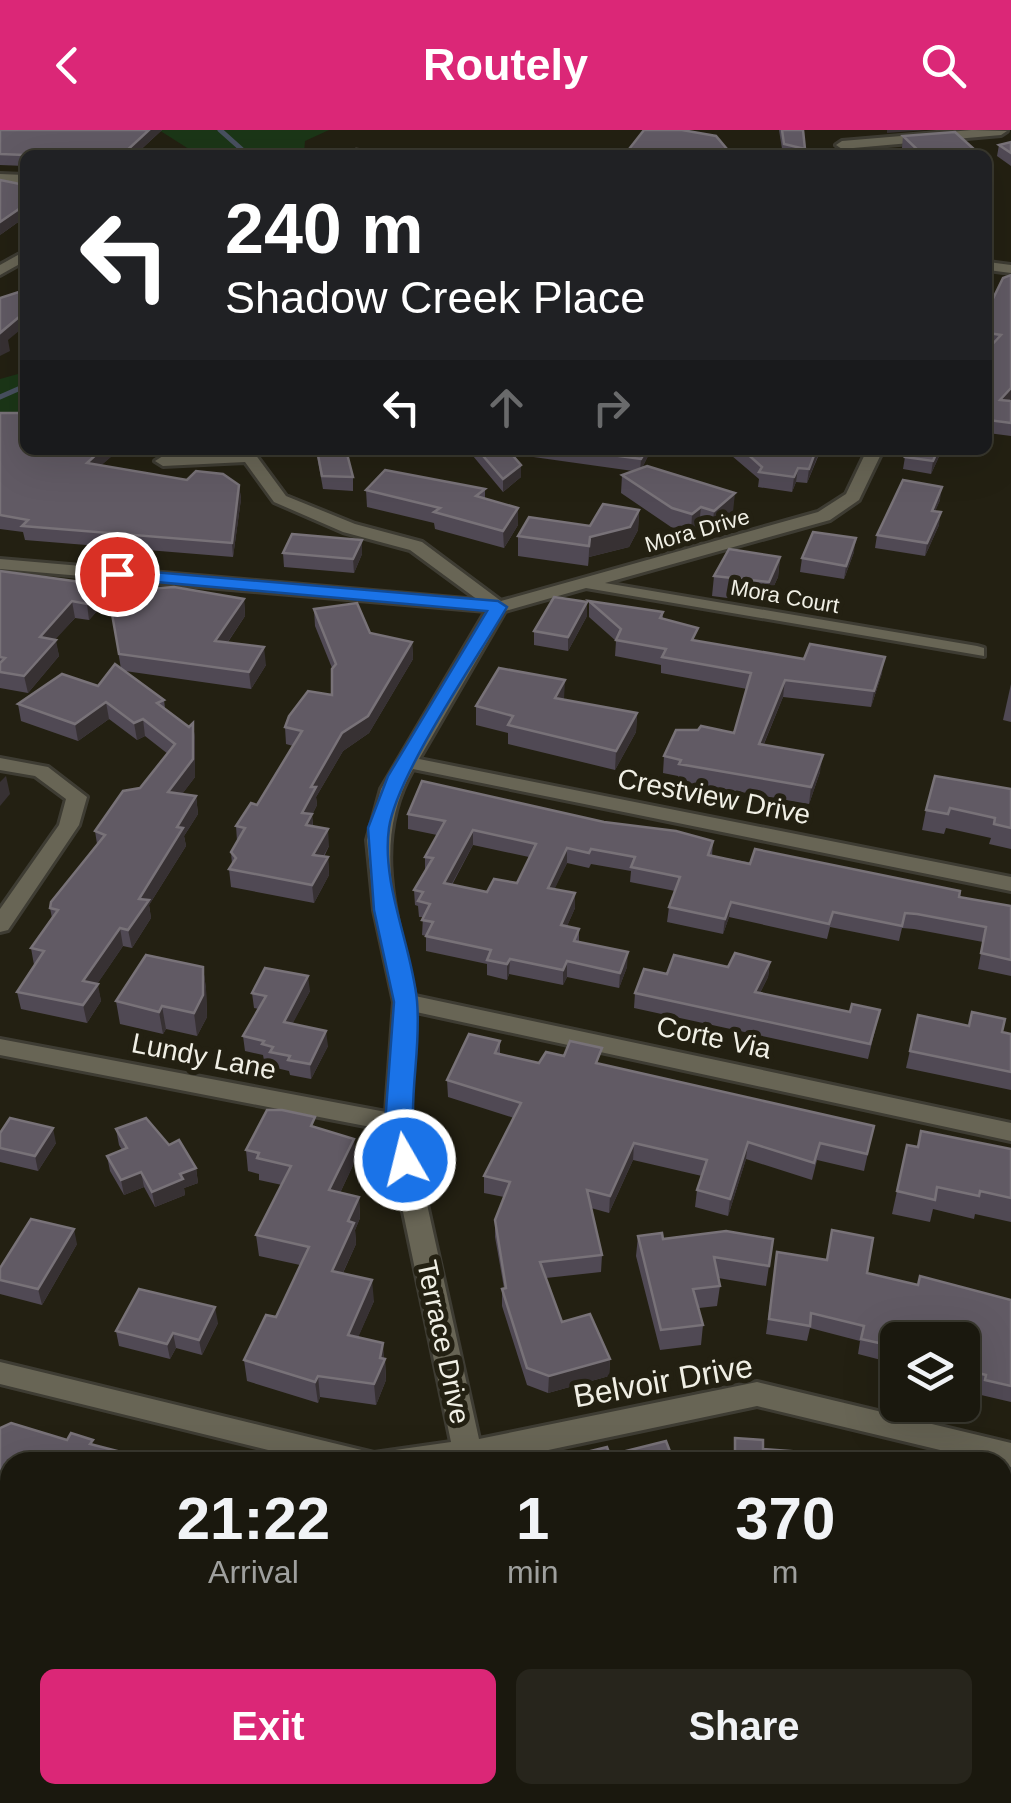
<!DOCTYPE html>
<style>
:root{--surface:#1a180e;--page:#27251c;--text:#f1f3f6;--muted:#9fa09e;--line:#38372e;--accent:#db2777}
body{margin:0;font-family:Helvetica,sans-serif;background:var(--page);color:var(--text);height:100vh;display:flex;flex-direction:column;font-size:38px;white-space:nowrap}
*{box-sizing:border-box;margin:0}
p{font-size:32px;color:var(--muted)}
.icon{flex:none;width:55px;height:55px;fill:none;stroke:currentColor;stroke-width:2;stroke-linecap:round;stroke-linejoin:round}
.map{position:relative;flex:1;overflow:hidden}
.panel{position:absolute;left:0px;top:1322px;width:1012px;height:352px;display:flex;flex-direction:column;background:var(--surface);border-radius:30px 30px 0 0;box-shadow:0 10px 40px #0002,0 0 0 2px var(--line)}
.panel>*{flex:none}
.hud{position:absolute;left:20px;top:20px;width:972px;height:305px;border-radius:15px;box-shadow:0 10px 40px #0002,0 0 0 2px var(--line);background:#202124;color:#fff;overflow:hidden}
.tools{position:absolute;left:880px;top:1192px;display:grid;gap:20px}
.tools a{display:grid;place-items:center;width:100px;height:100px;border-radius:15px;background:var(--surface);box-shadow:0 10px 40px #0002,0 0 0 2px var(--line);font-size:50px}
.pin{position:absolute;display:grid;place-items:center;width:85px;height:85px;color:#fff;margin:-42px;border:5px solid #fff;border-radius:50%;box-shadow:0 2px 10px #0007}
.me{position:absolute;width:110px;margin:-55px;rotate:352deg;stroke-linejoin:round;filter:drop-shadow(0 0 8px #0008)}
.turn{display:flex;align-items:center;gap:35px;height:210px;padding:0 40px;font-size:45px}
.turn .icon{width:130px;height:130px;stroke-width:2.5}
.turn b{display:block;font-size:70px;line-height:85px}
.lanes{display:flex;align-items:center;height:95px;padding:0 40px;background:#0003;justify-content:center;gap:50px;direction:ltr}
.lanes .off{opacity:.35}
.eta{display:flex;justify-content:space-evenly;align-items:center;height:170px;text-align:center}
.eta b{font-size:60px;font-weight:600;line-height:70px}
.cta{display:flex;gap:20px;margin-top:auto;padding:20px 40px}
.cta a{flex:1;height:115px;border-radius:15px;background:var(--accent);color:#fff;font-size:40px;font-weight:600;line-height:115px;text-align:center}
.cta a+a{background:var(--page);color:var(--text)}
header{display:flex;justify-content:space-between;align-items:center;height:130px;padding:0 40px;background:var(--accent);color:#fff;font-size:45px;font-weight:600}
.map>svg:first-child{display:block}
</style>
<header><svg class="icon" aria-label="back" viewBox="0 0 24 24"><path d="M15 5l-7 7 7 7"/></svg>Routely<svg class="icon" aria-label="search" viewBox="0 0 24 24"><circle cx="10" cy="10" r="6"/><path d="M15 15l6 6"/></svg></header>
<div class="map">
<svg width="1011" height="1673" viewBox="0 0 1011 1673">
<rect width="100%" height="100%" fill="#232012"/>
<g fill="#1b3617">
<path d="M159 0H329L305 11 304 23 315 25 192 21Z"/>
<path d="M25 242V289L0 291V249Z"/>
</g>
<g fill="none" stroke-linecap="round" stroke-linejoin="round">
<g stroke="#485060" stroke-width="5">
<path d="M220 0 248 25"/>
<path d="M0 267 25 256"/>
</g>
<defs>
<g id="minor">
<path d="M972 0 1007 1 1001 5 842 19 836 15 842 11Z"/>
<path d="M0 44 25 45V53L0 52Z"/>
<path d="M25 121V131L0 145V135Z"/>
<path d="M988 132 1011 135V143L988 140Z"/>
<path d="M867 320H883L859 370 830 390 605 453 977 516 984 518V526L586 458 505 481 419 629 1011 747V761L413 639C370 713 398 789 415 866L1011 993V1011L416 882 409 993 479 1309 757 1252 1011 1313V1337L757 1276 492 1332H317L0 1254V1232L374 1323 451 1312 386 1000 0 925V909L386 982 394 872 374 780 367 710 381 659 486 481 0 439V429L478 470 410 420 343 402 274 372 245 332 163 336 155 331 163 326 249 322 255 324 286 366 355 394 422 412 501 471 818 382 846 364Z"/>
<path d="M0 628 48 637 87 667 79 695 8 800 0 802V779L59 695 66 669 35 646 0 640Z"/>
<path d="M638 1665H676L680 1673H642Z"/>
</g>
</defs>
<use href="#minor" stroke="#3e3c33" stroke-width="6"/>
<use href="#minor" fill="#686555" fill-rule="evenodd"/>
</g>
<g fill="#504954" fill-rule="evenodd">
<path d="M0 0H162L135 25H25V36L0 35Z"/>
<path d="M779 0H803L804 25H783Z"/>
<path d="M903 6 976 21 975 25H910L902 18Z"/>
<path d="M1011 12V36L997 26 999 15Z"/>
<path d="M25 55V90H21L0 105Z"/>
<path d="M1011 145V268L1008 271H1011V306L988 303V219L991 216 988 215V179Z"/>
<path d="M0 283 25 320H119L101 335 187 350 239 355 241 369 233 427 25 410 23 402 0 399Z"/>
<path d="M316 320 353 347V361L323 359Z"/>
<path d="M468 320H651L642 338 733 382 712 400 699 396 691 403 671 397 621 363 622 345 633 341 512 324 521 335V347L503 362Z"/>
<path d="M725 320H834V322H820L807 353 796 352 792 362 758 357 759 349Z"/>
<path d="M908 320H976L975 324 942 320 931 344 903 339 905 327Z"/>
<path d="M485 359V368L518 378V395L504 418 435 399 434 393 367 377 366 360Z"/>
<path d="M940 370 935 381 939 395 925 426 875 418 877 405Z"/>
<path d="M639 380 638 400 629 417 589 427 588 436 518 426V406L590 396Z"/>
<path d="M362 410V424L354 443 284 437 283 423Z"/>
<path d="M854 422 844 449 800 442 802 428Z"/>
<path d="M780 427 778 447 766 473 712 466 714 446Z"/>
<path d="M0 441 103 455 106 471 89 490 75 488 55 509 59 526 28 563 0 558Z"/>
<path d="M147 459 244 469 245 486 228 512 266 535 251 559 125 541 164 570 165 578 189 597 193 593 195 610V647L182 664 196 666 198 684 184 706 186 716 149 775 151 788 132 818 123 816 97 854 101 871 87 893 21 879 17 862 34 835 31 818 52 788 50 778 97 714 95 701 140 658 168 624 145 606 137 610 109 589 78 611 21 591 18 574 98 556 121 539 108 461Z"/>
<path d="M589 471 663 482V489L697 511 882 543 871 577 783 567 764 614 820 642 809 674 678 651V646L663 643 664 626 734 603 747 559 661 543V535L615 526 616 511 589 487Z"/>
<path d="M314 479 370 503 412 512 413 529 369 603 343 621 316 667 317 675 312 685 313 696 329 716 324 727H328L329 745 314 773 231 757 229 739 232 734 231 722 237 711 236 696 257 675 293 616 286 614 285 597 332 565V538L315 496Z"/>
<path d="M587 486 568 521 534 515V501Z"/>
<path d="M1011 554V592L1003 590Z"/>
<path d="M564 570 637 583 636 602 615 640 508 614V603L476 595V576Z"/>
<path d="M1011 659V719L989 714 991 708 946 698 944 704 922 700 926 680Z"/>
<path d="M408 684 604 692 713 711 712 726 1011 776V846L978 839 983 812 914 799 902 798 899 811 830 797 827 809 729 787 723 804 667 792 669 777 675 761 630 752 631 741 591 734 589 738 567 733 554 759 575 778 567 796 579 799V812L627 837 619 858 567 847 563 855 509 844 507 850 487 845V834L426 821V806L422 805 423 787H419L418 776 415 775 414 760 425 741V727L437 705 408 699ZM473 715 529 727 517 753 487 762 452 755Z"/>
<path d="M770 832 768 847 760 863 850 882 880 880 868 929 634 878 635 863 667 844Z"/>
<path d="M203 837 206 859 207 887 197 906 166 899 163 904 120 894 116 871Z"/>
<path d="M310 861 292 894 328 916 311 949 290 945 289 941 272 937V931L264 930 263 925 245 921 243 906 259 879 254 878 252 863Z"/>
<path d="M918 885 1011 904V960L906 938Z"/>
<path d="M500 911V924L539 933 601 934 874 996 864 1041 817 1030 812 1050 746 1029 728 1086 695 1077 697 1060 702 1046 633 1030 609 1083 591 1078 602 1125 601 1142 546 1148 562 1192 610 1229 609 1246 548 1263 527 1255 502 1176V1159L504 1158 495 1107V1090L504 1067 484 1063V1046L514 988 448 967 447 950Z"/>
<path d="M316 998 354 1009 355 1031 340 1063 359 1067 360 1088 355 1100 356 1114 343 1143 374 1171 358 1207 385 1229 386 1250 376 1275 320 1267 318 1273 247 1251 244 1230 276 1187 300 1135 259 1126 256 1105 282 1055 259 1050V1044L248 1041 246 1020Z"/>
<path d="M116 999 169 1015 196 1038 198 1053 184 1058 185 1065 155 1077 144 1057 124 1065 110 1041 107 1026 122 1020 119 1015Z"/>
<path d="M0 1003 56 1013 38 1041 0 1032Z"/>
<path d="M907 1015 918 1017 1011 1019V1092L975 1084 974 1089 933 1079 930 1092 892 1084Z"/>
<path d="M638 1106 663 1109H773L766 1156 718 1148 720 1156 717 1176 699 1178 703 1195 701 1215 660 1220 636 1126Z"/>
<path d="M77 1114 42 1175 0 1164V1138Z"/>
<path d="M777 1122 918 1155 1011 1170V1272L981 1265V1260L962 1255V1210H898V1212L890 1210 885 1231 858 1224 860 1211 810 1198 807 1211 766 1204Z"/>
<path d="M218 1193 202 1225 176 1218 170 1229 119 1216 116 1201Z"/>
<path d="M362 1665H477L464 1673H366Z"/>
<path d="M830 1665H883L878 1673H843Z"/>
<path d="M924 1665 1011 1673H921Z"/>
</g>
<g fill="#373133">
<path d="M149 0H162L135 25H122Z"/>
<path d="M887 0H927L887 3Z"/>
<path d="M976 21 975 25H930Z"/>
<path d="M19 79 21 90 0 105V92Z"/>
<path d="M25 182V196L8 210 10 221 0 226V203Z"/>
<path d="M1011 258V268L998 283 1000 270Z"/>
<path d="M101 320H119L89 346 87 333Z"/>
<path d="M646 320H651L640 342 641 329Z"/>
<path d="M816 320H820L807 353 809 339Z"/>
<path d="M938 320H942L931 344 933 331Z"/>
<path d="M521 335V347L503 362V349Z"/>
<path d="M798 338 796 352 792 362 794 347Z"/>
<path d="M239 355 241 369 233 427 232 413Z"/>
<path d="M942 357 940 370 930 394 932 381Z"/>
<path d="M735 363 733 382 712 400 714 381Z"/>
<path d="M701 377 699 396 691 403 692 384Z"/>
<path d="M518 378V395L504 418 503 401Z"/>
<path d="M639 380 638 400 629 417 589 427 588 436 590 407Z"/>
<path d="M941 382 939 395 925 426 927 413Z"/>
<path d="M856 408 854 422 844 449 846 436Z"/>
<path d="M362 410V424L354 443 353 429Z"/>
<path d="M780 427 778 447 766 473 769 452Z"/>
<path d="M103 455 106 471 89 490 87 474Z"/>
<path d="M244 469 245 486 217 528 215 511Z"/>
<path d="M72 471 75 488 43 523 40 507Z"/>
<path d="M587 472V486L568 521V507Z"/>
<path d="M56 510 59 526 28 563 24 546Z"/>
<path d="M412 512 413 529 369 603 343 621 316 667 317 675 312 685 313 702 307 712 302 683 311 657 342 603Z"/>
<path d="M264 517 266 535 251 559 249 542Z"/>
<path d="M885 527 882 543 871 577 874 561Z"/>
<path d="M565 550 564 569 555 587V568Z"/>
<path d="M785 550 783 567 757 630 759 614Z"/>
<path d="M106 572 109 589 78 611 75 594Z"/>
<path d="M637 583 636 602 615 640 616 621Z"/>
<path d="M143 589 145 606 137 610 134 593Z"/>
<path d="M193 593 195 610V647L171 679 168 662Z"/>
<path d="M823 625 820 642 809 674 811 657Z"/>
<path d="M6 646 10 664 0 676V652Z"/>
<path d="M196 666 198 684 184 706 186 716 149 775 151 788 132 818 128 800 139 769 177 697Z"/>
<path d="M328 699 329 716 314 742 313 725Z"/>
<path d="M473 700V715L444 768V753Z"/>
<path d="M567 718V733L548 773V758Z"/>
<path d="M328 727 329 745 314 773 312 755Z"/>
<path d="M575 763V778L561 810V795Z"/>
<path d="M731 772 729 787 723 804 725 789Z"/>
<path d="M120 798 123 816 87 869 83 851Z"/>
<path d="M628 822 627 837 619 858 620 843Z"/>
<path d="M510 829 509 844 507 850V834Z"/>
<path d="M567 831V847L563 855V840Z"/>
<path d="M770 832 768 847 753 877 755 862Z"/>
<path d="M203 837 206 859 207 887 197 906 194 883Z"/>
<path d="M308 846 310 861 285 908 284 892Z"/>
<path d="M98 854 101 871 87 893 83 875Z"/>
<path d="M162 876 166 899 163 904 159 882Z"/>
<path d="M326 901 328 916 311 949 310 934Z"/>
<path d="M53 998 56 1013 38 1041 35 1026Z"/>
<path d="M354 1009 355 1031 331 1082 329 1060Z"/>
<path d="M748 1012 746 1029 728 1086 730 1069Z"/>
<path d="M634 1013 633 1030 609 1083 610 1066Z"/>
<path d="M196 1038 198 1053 184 1058 185 1065 155 1077 152 1062 180 1044Z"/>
<path d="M141 1042 144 1057 124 1065 121 1050Z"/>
<path d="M359 1067 360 1088 355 1100 356 1114 334 1162 332 1141 348 1091Z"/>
<path d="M74 1099 77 1114 42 1175 38 1159Z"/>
<path d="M372 1150 374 1171 350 1226 348 1205Z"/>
<path d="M215 1177 218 1193 202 1225 199 1210Z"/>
<path d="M173 1203 176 1218 170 1229 167 1214Z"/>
<path d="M383 1213 386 1250 376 1275 374 1254Z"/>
<path d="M610 1229 609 1246 548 1263 549 1246Z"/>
<path d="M318 1246 320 1267 318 1273 315 1252Z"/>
<path d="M6 1341 10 1355V1364L0 1368V1343Z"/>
<path d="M0 1550H1L6 1564 0 1568Z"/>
<path d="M1011 1622 1005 1639 1002 1644V1637Z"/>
<path d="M145 1665H168L160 1673H137Z"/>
<path d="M301 1665H318L302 1673Z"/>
<path d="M444 1665H477L464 1673H444Z"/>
<path d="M877 1665H883L878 1673H873Z"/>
</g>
<g fill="#615a64" stroke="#787278" stroke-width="2.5" fill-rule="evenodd">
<path d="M0 0H149L122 25H25L0 24Z"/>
<path d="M644 0H682L716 6 732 25H631L626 23Z"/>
<path d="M782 0H803L805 19 784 14Z"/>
<path d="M955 2 976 21 923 25 903 6Z"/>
<path d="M1011 12V23L999 15Z"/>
<path d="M356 19 393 22 390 25H351Z"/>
<path d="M0 50 25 55V78L19 79 0 92Z"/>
<path d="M1011 145V258L1000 270 1011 271V293L988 290V219L1001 205 988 203V179L1003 148Z"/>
<path d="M25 160V182L0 203V168Z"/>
<path d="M0 283H25V320H101L87 333 187 350 196 341 223 344 239 355 232 413 22 396 28 390 0 385Z"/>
<path d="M317 320H346L353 347 322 346Z"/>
<path d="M478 320H508L521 335 503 349Z"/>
<path d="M574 320H646L641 329Z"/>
<path d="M743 320H816L809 339 798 338 794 347 759 342 762 337Z"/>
<path d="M908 320H938L933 331 905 327Z"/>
<path d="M647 336 735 363 714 381 701 377 692 384 672 378 622 345Z"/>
<path d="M385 340 485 359 476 366 518 378 503 401 434 382 440 378 366 360Z"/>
<path d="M903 350 942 357 932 381 941 382 927 413 877 405Z"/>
<path d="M603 374 639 380 630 397 590 407 589 416 518 406 529 387 590 396Z"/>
<path d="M813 402 856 408 846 436 802 428Z"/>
<path d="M292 404 362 410 353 429 283 423Z"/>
<path d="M729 419 780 427 769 452 714 446Z"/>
<path d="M0 441 103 455 87 474 72 471 40 507 56 510 24 546 0 542V533L5 528 0 527Z"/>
<path d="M116 453 147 459 174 457 244 469 215 511 264 517 249 542 119 524 108 461Z"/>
<path d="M554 467 587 472 568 507 534 501Z"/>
<path d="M589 471 663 482 660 488 698 498 692 510 804 529 810 514 885 527 874 561 785 550 759 614 823 625 811 657 679 634 681 630 664 626 676 600H698L701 596 734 603 751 543 662 527 666 519 616 510 621 499Z"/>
<path d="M357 473 370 503 412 512 368 586 342 603 311 657H316L302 683 312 684 306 695 328 699 313 725 328 727 312 755 229 739 236 728 231 722 245 698 236 696 251 673 257 675 302 601 285 597 289 586 308 561 332 565V539L336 534 314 479Z"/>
<path d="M115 534 164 570 157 573 189 597 193 593V629L168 662 196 666 177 697 183 698 139 769 149 770 128 800 120 798 83 851 98 854 83 875 17 862 44 821 31 818 58 780 50 778 51 772 105 705 95 701 123 661 140 658 175 614 143 589 134 593 106 572 75 594 18 574 62 544 98 556Z"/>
<path d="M499 538 565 550 555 568 637 583 616 621 508 595 513 586 476 576Z"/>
<path d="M935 646 1011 659V698L994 694 995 688 950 678 948 684 926 680Z"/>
<path d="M422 651 604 692 676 701 713 711 708 725 750 734 755 719 960 761 959 767 1011 776V830L981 823 986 797 917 784 905 783 902 796 833 782 829 794 731 772 725 789 669 777 680 747 631 737 635 727 591 719 589 723 567 718 548 758 575 763 561 795 579 799 574 811 628 822 620 843 567 831 563 840 510 829 507 834 487 830 491 820 426 806 433 792 422 790 430 774 418 771 423 762 414 760 433 728 425 727 445 691 408 684ZM473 700 536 714 517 753 494 749 487 762 444 753Z"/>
<path d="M735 823 770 832 755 862 850 882 852 874 880 880 870 914 635 863 644 839 667 844 674 825 728 837Z"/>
<path d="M146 825 203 837V865L194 883 162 876 159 882 116 871Z"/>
<path d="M265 838 308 846 284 892 326 901 310 934 288 930 290 926 270 922 273 917 262 914 264 911 243 906 266 866 252 863Z"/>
<path d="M972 882 1005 889 1002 902 1011 904V942L910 921 918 885 969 896Z"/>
<path d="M469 904 500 911 495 923 539 933 546 922 564 926 570 911 602 918 596 933 874 996 867 1024 820 1013 814 1033 748 1012 730 1069 697 1060 707 1030 634 1013 610 1066 587 1060 602 1125 540 1132 562 1192 590 1184 610 1229 549 1246 527 1238 502 1159 506 1158 495 1090 510 1052 484 1046 521 973 447 950Z"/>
<path d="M267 980H282L315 987 311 996 354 1009 329 1060 359 1067 348 1091 354 1093 332 1141 372 1150 348 1205 383 1213 380 1228 385 1229 374 1254 318 1246 315 1252 244 1230 266 1185 276 1187 309 1117 256 1105 291 1036 257 1028 259 1023 246 1020Z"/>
<path d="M10 988 53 998 35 1026 0 1018V1003Z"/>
<path d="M146 988 169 1015 179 1010 196 1038 180 1044 183 1049 152 1062 141 1042 121 1050 107 1026 127 1018 116 999Z"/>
<path d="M921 1001 1011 1019V1068L980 1061 979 1066 937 1057 935 1070 897 1061 907 1015 918 1017Z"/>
<path d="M31 1089 74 1099 38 1159 0 1150V1138Z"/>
<path d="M832 1100 873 1108 867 1143 918 1155 920 1146 1011 1170V1256L985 1250 986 1245 962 1239V1210H931L932 1205 893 1195 888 1215 861 1209 864 1196 811 1183 810 1196 769 1189 777 1122 827 1130Z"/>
<path d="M726 1101 773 1109 769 1136 714 1127 720 1156 693 1159 703 1195 661 1200 638 1106 662 1103 663 1109Z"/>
<path d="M139 1159 215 1177 199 1210 173 1203 167 1214 116 1201Z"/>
<path d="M11 1293 67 1310 71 1303 93 1310 90 1314 160 1332H10V1342L6 1341 0 1343V1298Z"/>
<path d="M735 1308 763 1310V1319L816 1323 817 1332H735Z"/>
<path d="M666 1311 674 1332H554L553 1330 607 1317 610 1325Z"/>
<path d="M1002 1612 1011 1617V1622L1002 1637Z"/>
<path d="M1002 1656 1011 1662V1673H935L923 1665H1002Z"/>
<path d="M46 1665H145L137 1673H48L43 1668Z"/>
<path d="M371 1665H444L448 1673H375Z"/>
<path d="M550 1665H572L580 1673H542Z"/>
<path d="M861 1665H877L873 1672Z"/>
</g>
<path fill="#1a73e8" stroke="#114b97" stroke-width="2.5" d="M117 439 498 471 507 477C477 529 397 644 389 698 381 755 412 816 417 871 422 926 405 972 418 1030L414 1037H396L385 994 394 872 374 780 368 698 388 646 487 481 111 448 108 444Z"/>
<g text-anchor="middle" stroke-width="10" stroke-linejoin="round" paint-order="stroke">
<g font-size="22" fill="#f0efe5" stroke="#232012">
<text transform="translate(697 400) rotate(-16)" y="8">Mora Drive</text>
<text transform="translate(785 466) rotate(10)" y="8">Mora Court</text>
</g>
<g font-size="28" fill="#f0efe5" stroke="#232012">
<text transform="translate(714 666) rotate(11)" y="10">Crestview Drive</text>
<text transform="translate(714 907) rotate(12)" y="10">Corte Via</text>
<text transform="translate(204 926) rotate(11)" y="10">Lundy Lane</text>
<text transform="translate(444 1212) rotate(78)" y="10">Terrace Drive</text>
</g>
<g font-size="32" fill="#f0efe5" stroke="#232012">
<text transform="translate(663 1251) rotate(-10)" y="11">Belvoir Drive</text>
</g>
</g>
</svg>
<div class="tools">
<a><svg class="icon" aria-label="layers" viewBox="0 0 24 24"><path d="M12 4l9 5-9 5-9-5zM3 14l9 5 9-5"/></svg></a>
</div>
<div class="pin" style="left:117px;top:444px;background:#d93025"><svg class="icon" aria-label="arrive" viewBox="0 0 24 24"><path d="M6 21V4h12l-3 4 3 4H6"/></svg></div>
<svg class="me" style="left:405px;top:1030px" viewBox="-20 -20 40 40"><circle r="17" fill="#1a73e8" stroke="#fff" stroke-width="3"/><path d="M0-11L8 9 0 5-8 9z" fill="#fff"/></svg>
<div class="hud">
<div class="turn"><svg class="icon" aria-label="left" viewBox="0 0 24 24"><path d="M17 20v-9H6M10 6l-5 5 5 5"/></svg><div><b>240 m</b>Shadow Creek Place</div></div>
<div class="lanes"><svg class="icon" aria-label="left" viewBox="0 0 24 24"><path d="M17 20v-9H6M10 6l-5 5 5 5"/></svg><svg class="icon off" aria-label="ahead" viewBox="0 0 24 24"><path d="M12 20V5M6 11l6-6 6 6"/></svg><svg class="icon off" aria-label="right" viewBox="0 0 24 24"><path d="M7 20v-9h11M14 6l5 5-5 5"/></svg></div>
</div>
<section class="panel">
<div class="eta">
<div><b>21:22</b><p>Arrival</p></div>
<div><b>1</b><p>min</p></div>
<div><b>370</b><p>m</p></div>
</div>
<div class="cta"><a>Exit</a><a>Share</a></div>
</section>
</div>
